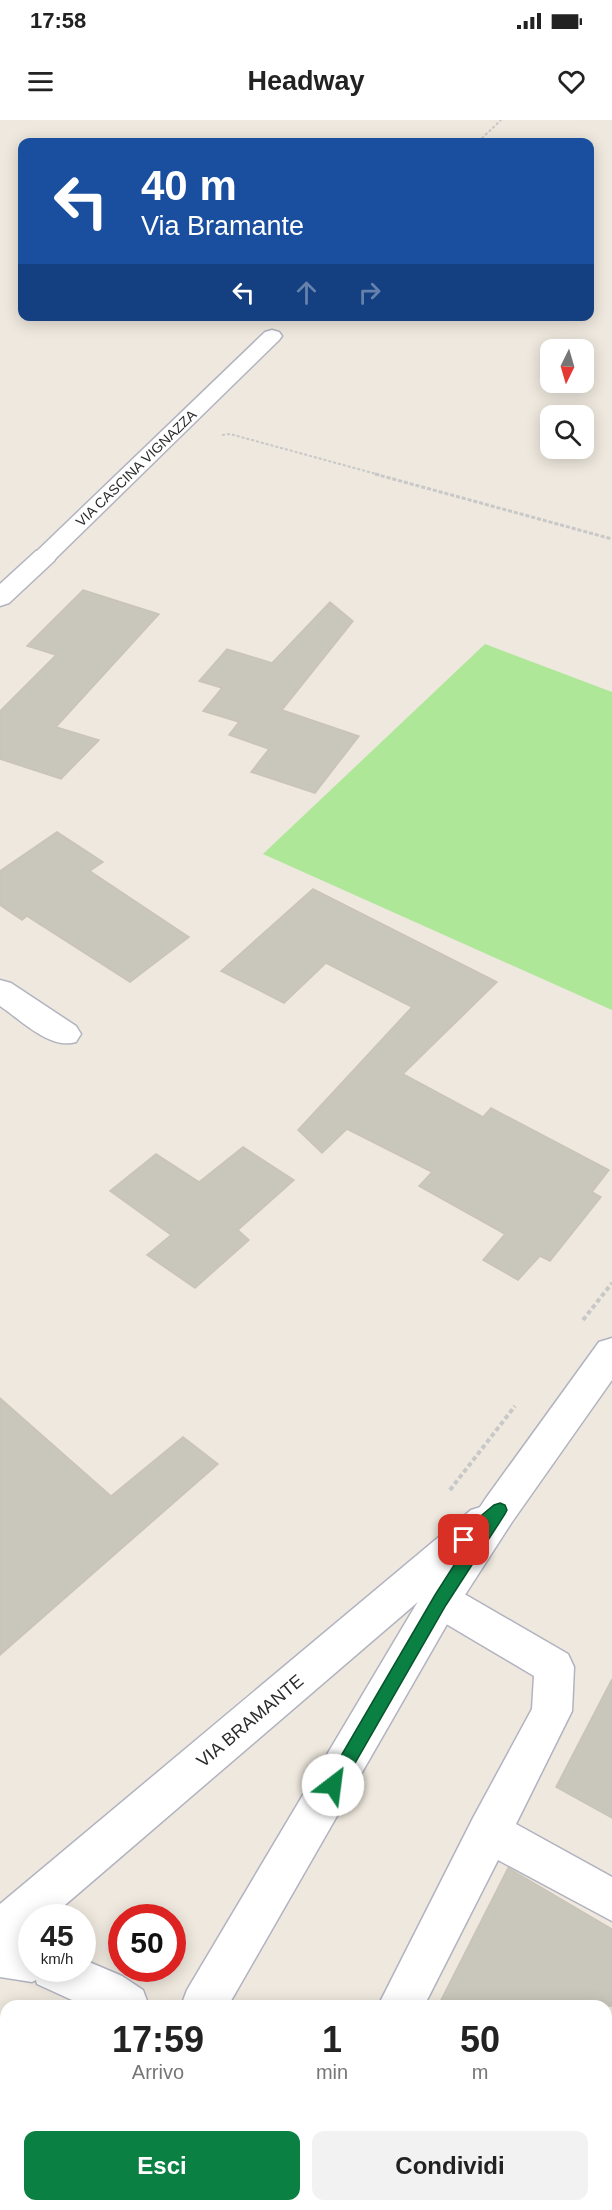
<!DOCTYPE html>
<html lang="it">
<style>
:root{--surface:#fff;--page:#f2f2f2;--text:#222;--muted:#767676;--accent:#0b8043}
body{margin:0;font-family:Arial,sans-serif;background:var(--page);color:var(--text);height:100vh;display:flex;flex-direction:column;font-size:22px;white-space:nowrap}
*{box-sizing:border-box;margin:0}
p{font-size:20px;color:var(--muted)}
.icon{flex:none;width:33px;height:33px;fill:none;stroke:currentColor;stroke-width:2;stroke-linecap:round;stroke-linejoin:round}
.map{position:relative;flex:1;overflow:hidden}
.sheet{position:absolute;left:0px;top:1880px;width:612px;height:212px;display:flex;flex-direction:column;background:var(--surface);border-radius:18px 18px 0 0;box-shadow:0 3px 15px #0003}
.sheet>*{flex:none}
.guide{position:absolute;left:18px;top:18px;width:576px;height:183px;border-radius:12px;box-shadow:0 3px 15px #0003;background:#1a4fa0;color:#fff;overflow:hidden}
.needle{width:39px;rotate:185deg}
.buttons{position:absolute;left:540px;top:219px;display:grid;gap:12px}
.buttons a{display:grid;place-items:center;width:54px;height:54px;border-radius:12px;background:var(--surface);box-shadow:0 3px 15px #0003;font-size:30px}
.speed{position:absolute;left:18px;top:1784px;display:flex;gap:12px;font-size:30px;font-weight:700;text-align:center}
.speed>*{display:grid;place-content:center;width:78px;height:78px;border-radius:50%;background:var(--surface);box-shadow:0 3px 15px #0003;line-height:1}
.speed small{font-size:15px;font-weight:400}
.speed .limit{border:9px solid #d22;background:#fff;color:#111}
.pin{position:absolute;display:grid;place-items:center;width:51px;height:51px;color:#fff;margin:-26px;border-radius:12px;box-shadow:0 3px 9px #0006}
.me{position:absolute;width:66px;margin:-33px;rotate:30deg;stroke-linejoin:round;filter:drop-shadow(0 0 4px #0008)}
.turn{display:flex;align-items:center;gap:21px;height:126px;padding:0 24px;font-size:27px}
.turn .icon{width:78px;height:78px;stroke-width:2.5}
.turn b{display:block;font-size:42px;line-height:51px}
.lanes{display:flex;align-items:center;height:57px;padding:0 24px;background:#0003;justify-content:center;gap:30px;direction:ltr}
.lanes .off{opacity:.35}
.eta{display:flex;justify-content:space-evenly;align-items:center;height:102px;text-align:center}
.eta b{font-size:36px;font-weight:700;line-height:42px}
.primary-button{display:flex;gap:12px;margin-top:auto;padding:12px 24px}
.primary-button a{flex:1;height:69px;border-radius:12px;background:var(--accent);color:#fff;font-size:24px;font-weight:700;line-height:69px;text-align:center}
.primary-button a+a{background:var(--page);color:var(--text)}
.status{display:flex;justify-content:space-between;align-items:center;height:42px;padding:0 30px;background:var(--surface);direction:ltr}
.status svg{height:16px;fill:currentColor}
header{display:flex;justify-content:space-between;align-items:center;height:78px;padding:0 24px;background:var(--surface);font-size:27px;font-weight:700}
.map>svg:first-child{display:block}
</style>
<div class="status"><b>17:58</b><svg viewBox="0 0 49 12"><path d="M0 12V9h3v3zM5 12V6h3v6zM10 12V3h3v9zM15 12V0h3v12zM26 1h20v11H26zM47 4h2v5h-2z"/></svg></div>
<header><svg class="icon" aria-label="menu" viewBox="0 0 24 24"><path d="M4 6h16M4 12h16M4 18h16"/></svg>Headway<svg class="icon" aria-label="heart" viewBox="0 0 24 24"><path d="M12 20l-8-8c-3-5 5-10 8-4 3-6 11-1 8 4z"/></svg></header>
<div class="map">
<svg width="612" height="2090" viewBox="0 0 612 2090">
<rect width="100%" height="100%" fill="#eee8de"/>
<path fill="#aee798" d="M485 524 612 572V890L263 734Z"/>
<g fill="#c9c6bc" stroke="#cac4b7" stroke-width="1.5">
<path d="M83 470 159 494 56 607 99 620 61 659 0 639V591L56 535 27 526Z"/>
<path d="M330 482 353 501 282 590 359 616 315 673 251 652 269 629 229 615 239 602 203 591 222 568 199 561 227 529 272 543Z"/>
<path d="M57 712 103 742 90 751 189 817 130 862 27 796 22 800 0 785V751Z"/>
<path d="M313 769 497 862 403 954 483 997 491 988 609 1050 592 1072 601 1077 550 1141 540 1136 518 1160 483 1140 505 1114 419 1066 432 1052 347 1009 322 1033 298 1010 412 887 326 843 284 883 221 851Z"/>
<path d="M243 1027 294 1060 238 1110 249 1120 195 1168 147 1135 171 1115 110 1071 156 1034 199 1062Z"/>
<path d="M0 1278 111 1376 183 1317 218 1344 0 1535Z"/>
<path d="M612 1559V1698L556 1667Z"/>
<path d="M508 1748 612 1809V1886H438Z"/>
</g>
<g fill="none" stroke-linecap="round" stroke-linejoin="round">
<defs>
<path id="service" d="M272 210 279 212 282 216 279 220 53 441 45 443 37 441 34 436 37 431 265 212Z"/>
<g id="minor">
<path d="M45 429 54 431 57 436 54 441 9 483 0 486V464L36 431Z"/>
<path d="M0 860 11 863 76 906 81 914 76 922C50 930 21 900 0 886Z"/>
<path d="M440 1463 454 1468 568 1534 574 1547 572 1591 516 1704 612 1757V1801L498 1740 424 1886H378L473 1698 532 1589 534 1556 426 1492 420 1480 426 1468Z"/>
<path d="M275 2085H324L322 2090H273Z"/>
</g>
<g id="tertiary">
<path d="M484 1386 497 1390 503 1402 497 1414 51 1797H32V1814L27 1817 32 1818V1848H82V1839L122 1856 143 1870 149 1886H85L37 1864 36 1860 32 1862 0 1857V1784L471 1390Z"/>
<path d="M0 1944 6 1947V1993L0 1990Z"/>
</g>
<g id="secondary">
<path d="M612 1218V1260L512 1402 454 1492 228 1886H181L187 1870 426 1468 486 1378 599 1222Z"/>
<path d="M71 2085H120L118 2090H69Z"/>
</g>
</defs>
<use href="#service" stroke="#b2b3c0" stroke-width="3"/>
<use href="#minor" stroke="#b2b3c0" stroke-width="3"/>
<use href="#tertiary" stroke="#b2b3c0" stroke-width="3"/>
<use href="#secondary" stroke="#b2b3c0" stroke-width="3"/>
<g stroke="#c8c8c8" stroke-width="2" stroke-dasharray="3 2" stroke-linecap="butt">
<path d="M478 22 501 0"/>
<path d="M222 315 230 314 380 355"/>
</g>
<path stroke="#c8c8c8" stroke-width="3" stroke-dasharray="4 2" stroke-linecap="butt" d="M375 354 612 419"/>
<g stroke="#c8c8c8" stroke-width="4" stroke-dasharray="4.5 3" stroke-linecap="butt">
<path d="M583 1200 612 1163"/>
<path d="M450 1370 515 1286"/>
</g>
<use href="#service" fill="#fff" fill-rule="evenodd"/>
<use href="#minor" fill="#fff" fill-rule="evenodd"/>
<use href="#tertiary" fill="#fff" fill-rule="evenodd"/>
<use href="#secondary" fill="#fff" fill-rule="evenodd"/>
</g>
<path fill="#0b8043" stroke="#07532c" stroke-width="1.5" d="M500 1383 505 1385 507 1390 505 1394 446 1485 339 1671 333 1673 327 1671 324 1665 327 1660 435 1475 467 1425H458L456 1420 458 1415 494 1385Z"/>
<g text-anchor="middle" stroke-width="5" stroke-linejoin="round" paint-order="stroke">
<g font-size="14" fill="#2c2c2c" stroke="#fff">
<text transform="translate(136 348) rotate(-44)" y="5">VIA CASCINA VIGNAZZA</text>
</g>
<g font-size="18" fill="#2c2c2c" stroke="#fff">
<text transform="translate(250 1601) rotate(-40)" y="6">VIA BRAMANTE</text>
</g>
</g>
</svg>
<div class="buttons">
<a><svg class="needle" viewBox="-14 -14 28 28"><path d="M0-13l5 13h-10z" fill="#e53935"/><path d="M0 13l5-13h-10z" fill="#767676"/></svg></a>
<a><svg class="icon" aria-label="search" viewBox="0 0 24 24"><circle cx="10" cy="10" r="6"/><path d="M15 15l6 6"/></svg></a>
</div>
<div class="speed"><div>45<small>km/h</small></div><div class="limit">50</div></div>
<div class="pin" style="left:464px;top:1420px;background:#d93025"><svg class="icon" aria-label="arrive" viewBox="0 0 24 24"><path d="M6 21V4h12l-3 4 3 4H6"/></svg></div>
<svg class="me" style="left:333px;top:1665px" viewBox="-20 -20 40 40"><circle r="19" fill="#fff"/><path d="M0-13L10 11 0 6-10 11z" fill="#0b8043"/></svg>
<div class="guide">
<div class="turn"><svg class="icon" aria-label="left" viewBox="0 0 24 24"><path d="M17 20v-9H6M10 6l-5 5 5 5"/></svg><div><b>40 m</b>Via Bramante</div></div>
<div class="lanes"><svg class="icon" aria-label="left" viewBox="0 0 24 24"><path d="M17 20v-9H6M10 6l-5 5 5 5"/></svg><svg class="icon off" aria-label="ahead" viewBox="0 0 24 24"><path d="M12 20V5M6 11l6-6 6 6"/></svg><svg class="icon off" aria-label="right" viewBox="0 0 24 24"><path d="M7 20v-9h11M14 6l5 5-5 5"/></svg></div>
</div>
<section class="sheet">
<div class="eta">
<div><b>17:59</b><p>Arrivo</p></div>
<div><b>1</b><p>min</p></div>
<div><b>50</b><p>m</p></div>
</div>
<div class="primary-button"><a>Esci</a><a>Condividi</a></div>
</section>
</div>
